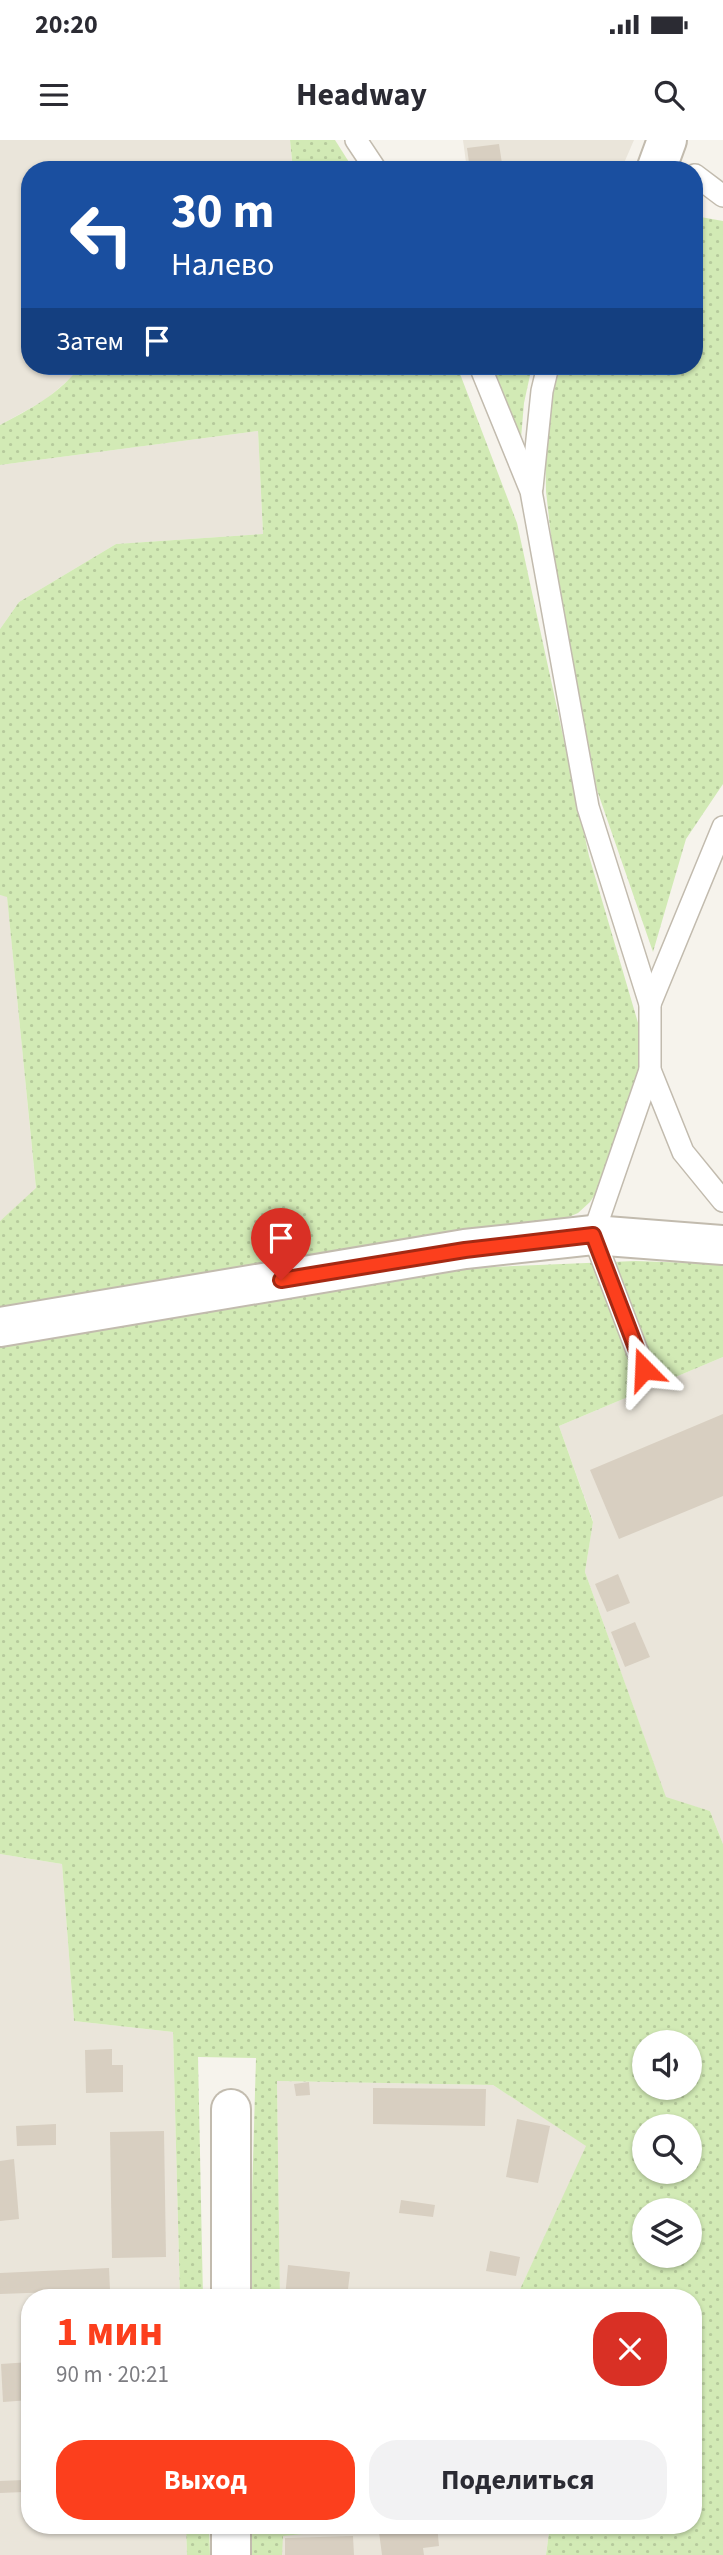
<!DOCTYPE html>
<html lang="ru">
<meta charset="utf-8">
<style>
:root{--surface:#fff;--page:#f2f2f3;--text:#2b2b33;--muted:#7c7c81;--accent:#fc3f1d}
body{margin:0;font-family:"Source Sans 3",sans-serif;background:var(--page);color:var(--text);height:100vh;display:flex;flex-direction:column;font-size:26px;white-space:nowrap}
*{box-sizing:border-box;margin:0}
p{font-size:23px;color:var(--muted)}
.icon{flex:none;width:38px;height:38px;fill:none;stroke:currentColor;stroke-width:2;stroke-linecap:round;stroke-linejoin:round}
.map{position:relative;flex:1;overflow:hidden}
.side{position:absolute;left:21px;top:2149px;width:681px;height:245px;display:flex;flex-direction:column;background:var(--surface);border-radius:28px;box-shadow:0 2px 5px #0004}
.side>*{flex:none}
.banner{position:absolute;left:21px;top:21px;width:682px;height:214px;border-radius:28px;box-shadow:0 2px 5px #0004;background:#1a4fa0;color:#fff;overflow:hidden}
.controls{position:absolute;left:632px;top:1890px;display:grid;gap:14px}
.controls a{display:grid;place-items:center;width:70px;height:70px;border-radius:50%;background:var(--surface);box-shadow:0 2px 5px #0004;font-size:35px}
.pin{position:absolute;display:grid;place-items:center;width:60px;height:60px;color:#fff;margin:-72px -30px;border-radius:50% 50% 50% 0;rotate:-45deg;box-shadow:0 0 7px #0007}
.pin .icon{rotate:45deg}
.me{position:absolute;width:77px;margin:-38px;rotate:339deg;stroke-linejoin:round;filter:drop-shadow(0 0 5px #0008)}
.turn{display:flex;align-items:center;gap:24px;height:147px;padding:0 35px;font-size:32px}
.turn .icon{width:91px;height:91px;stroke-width:2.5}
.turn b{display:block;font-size:49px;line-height:60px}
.then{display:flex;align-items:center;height:66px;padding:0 35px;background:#0003;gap:14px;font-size:26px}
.round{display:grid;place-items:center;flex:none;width:74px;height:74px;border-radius:28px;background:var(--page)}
.overview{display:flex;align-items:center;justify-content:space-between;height:119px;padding:0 35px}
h1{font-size:42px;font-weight:700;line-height:52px;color:var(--accent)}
.primary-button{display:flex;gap:14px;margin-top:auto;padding:14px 35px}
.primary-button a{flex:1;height:80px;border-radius:28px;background:var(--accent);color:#fff;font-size:28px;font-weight:700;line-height:80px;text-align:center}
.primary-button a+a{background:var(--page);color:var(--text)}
.status{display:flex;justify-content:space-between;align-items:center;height:49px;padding:0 35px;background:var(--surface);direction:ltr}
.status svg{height:19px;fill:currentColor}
header{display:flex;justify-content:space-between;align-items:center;height:91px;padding:0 35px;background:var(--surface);font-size:32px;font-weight:700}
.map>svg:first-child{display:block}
</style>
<div class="status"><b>20:20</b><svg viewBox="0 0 49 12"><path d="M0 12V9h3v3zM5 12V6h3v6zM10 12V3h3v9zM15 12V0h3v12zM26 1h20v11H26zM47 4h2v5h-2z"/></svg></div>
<header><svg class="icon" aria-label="menu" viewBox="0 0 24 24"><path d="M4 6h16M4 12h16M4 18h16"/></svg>Headway<svg class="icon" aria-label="search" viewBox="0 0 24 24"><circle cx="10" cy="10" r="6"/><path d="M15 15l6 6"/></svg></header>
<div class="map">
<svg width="723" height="2415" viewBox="0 0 723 2415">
<defs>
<pattern id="grass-dots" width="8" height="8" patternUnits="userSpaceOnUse" patternTransform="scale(1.75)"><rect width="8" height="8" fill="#d2eab5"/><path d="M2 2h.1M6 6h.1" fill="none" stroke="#b6ca9c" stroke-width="1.8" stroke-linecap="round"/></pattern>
</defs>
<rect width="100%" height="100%" fill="#f6f3ec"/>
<g fill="#eae5da">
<path d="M0 0H290L293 30H30V226H80L72 237 45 260 0 285Z"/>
<path d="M463 0H634L621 30H467Z"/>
<path d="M258 291 263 394 116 404 19 462 0 489V325Z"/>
<path d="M0 755 7 756 36 1049 0 1081Z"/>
<path d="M723 1217V1704L710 1671 666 1658 585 1432 593 1381 559 1286Z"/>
<path d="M0 1714 62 1724 74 1881 173 1892 180 2158H30V2385H186L187 2415H0Z"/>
<path d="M277 1941 493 1945 587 2006 516 2158H280Z"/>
<path d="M394 2385H550L546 2415H282V2396Z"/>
</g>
<g fill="url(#grass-dots)" fill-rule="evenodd">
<path d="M290 0H335L354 30H293Z"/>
<path d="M695 76 723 81V644L686 699 653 812 597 650 553 415 546 351 545 295 558 226H695Z"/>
<path d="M80 226H457L517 383 589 716 641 893 639 948 602 1044 590 1062 578 1073 562 1080 0 1172V1081L36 1048 7 757 0 755V489L19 462 116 404 263 394 258 291 0 325V285C30 269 60 254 80 226Z"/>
<path d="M490 226H532L524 263 521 298Z"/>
<path d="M635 1121 723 1124V1217L559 1286 593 1382 585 1432 666 1657 710 1671 723 1704V2415H546L550 2385H693V2158H516L586 2006 493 1945 277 1941 280 2158H249L256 1918 198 1917 203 2158H180L173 1892 74 1881 62 1724 0 1714V1206L466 1128ZM644 1902H690V1948H644ZM644 1986H690V2032H644ZM644 2070H690V2116H644Z"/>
<path d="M186 2385H209L210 2415H187Z"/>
<path d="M244 2385H394L283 2396 282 2415H244Z"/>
</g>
<g fill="#d8cfc1">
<path d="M499 4 503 30H470L467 8Z"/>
<path d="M723 1274V1356L619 1399 590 1330Z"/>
<path d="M618 1434 630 1463 607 1472 595 1444Z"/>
<path d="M635 1482 650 1517 625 1527 611 1492Z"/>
<path d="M112 1909V1925H123V1952L86 1953 85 1910Z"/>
<path d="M309 1942 310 1955 296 1956 294 1944Z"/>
<path d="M373 1948 486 1949 485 1986 373 1984Z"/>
<path d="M517 1979 550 1986 538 2043 506 2037Z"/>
<path d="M56 1984V2005L17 2006 16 1986Z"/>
<path d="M164 1991 166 2117 112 2118 110 1992Z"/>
<path d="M14 2019 19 2079 0 2081V2021Z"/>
<path d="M401 2060 435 2065 433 2077 399 2073Z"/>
<path d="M490 2111 520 2117 516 2136 486 2131Z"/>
<path d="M288 2125 350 2132 347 2158H285Z"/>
<path d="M109 2128 110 2150 0 2154V2133Z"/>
<rect x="80" y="2155" width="42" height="3"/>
<path d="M30 2222V2260L3 2262 1 2224Z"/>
<path d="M24 2340V2352L0 2353V2341Z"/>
<path d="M437 2385 439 2406 423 2408 424 2415H382L379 2392Z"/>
<path d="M353 2396 354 2415H285V2398Z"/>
</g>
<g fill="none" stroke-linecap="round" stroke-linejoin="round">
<defs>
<g id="service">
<path d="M356 0 376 30"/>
<path d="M695 35 723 56"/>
<path d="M480 226 531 351 588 667 650 864V930L683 1012 723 1061"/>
<path d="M532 348 542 251 548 226"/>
<path d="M650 864 723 687"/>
<path d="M644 1229 593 1095 650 930"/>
</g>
<g id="minor">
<path d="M656 30 667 0"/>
<path d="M0 1187 465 1109 593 1095 723 1105"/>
<path d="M231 1969V2158"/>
<path d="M231 2385V2415"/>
</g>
</defs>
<use href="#service" stroke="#c2bbae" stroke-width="24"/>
<use href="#minor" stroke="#c2bbae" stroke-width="42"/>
<use href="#service" stroke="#fff" stroke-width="21"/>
<use href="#minor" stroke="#fff" stroke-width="38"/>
</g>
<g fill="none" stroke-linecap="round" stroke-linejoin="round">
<defs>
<path id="route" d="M281 1140 465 1110 593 1095 644 1229"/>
</defs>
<use href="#route" stroke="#a42913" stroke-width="18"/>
<use href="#route" stroke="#fc3f1d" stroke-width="12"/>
</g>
</svg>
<div class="controls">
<a><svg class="icon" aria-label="sound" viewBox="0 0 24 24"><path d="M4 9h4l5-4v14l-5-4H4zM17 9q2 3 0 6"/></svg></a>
<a><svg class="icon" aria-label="search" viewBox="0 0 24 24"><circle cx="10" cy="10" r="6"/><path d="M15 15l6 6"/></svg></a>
<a><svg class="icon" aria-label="layers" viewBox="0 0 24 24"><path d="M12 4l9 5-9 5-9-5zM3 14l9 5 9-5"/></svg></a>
</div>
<div class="pin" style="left:281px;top:1140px;background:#d93025"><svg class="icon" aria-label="arrive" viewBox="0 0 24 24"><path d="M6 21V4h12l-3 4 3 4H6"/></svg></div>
<svg class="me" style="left:644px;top:1229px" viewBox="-20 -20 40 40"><path d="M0-17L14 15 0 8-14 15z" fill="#fc3f1d" stroke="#fff" stroke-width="4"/></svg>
<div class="banner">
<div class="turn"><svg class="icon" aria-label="left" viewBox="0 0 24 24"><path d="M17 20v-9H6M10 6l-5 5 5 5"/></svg><div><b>30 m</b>Налево</div></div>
<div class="then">Затем<svg class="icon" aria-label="arrive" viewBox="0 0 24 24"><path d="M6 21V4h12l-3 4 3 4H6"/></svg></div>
</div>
<section class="side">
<div class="overview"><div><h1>1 мин</h1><p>90 m · 20:21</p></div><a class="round" style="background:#d93025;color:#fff"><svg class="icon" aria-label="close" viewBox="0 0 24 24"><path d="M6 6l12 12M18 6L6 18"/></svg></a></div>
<div class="primary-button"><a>Выход</a><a>Поделиться</a></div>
</section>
</div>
